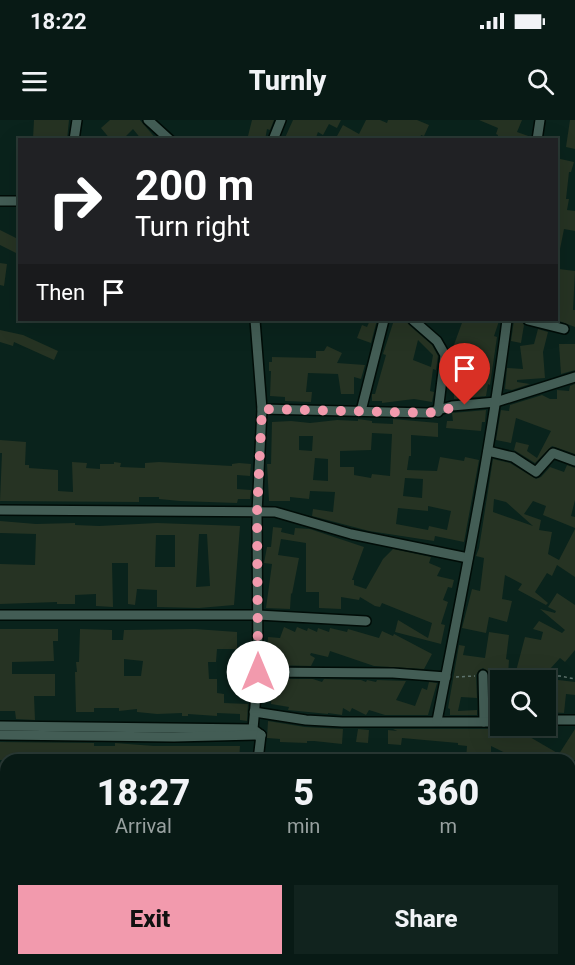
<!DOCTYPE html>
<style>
:root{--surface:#081a15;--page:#11231e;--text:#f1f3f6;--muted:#98a1a0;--line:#293834;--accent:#f29aad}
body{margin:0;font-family:Roboto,sans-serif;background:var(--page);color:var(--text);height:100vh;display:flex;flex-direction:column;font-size:22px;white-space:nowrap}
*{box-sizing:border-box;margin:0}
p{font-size:20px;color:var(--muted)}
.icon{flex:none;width:33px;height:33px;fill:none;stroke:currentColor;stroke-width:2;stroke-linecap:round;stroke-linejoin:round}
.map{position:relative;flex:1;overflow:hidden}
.side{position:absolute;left:0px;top:634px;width:576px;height:212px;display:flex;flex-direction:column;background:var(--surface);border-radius:18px 18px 0 0;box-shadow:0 6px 24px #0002,0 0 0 2px var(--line)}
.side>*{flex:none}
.hud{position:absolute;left:18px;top:18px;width:540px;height:183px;border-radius:0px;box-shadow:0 6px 24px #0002,0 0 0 2px var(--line);background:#202124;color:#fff;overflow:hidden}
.controls{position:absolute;left:490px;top:550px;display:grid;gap:12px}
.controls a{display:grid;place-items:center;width:66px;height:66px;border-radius:0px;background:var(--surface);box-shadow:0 6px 24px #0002,0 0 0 2px var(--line);font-size:30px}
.pin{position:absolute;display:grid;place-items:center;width:51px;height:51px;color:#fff;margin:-62px -26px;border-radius:50% 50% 50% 0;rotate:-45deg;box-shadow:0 0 6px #0007}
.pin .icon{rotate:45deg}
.me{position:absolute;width:66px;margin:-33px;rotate:0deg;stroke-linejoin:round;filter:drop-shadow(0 0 4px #0008)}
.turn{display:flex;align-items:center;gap:21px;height:126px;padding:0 18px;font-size:27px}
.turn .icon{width:78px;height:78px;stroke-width:2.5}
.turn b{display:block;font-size:42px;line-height:51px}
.then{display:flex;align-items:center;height:57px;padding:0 18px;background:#0003;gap:12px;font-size:22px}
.eta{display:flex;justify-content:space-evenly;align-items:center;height:102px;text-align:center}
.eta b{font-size:36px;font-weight:800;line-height:42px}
.button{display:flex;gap:12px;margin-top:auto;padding:12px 18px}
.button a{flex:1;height:69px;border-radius:0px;background:var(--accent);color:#111;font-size:24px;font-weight:800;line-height:69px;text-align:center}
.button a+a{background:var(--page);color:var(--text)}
.status{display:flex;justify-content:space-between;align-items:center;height:42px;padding:0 30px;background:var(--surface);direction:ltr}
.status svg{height:16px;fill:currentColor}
header{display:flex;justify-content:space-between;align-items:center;height:78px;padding:0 18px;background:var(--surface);font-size:27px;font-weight:800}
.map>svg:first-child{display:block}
</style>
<div class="status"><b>18:22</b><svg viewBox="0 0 49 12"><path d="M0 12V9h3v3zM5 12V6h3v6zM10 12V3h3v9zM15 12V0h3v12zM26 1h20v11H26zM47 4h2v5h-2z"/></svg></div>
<header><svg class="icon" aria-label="menu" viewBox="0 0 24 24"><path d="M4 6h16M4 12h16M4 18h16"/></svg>Turnly<svg class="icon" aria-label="search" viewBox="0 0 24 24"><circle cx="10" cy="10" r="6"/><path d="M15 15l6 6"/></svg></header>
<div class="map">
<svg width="575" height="845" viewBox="0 0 575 845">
<rect width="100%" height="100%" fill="#0a231c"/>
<g fill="#263323" fill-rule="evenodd">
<path d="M34 0H69L67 20 33 19Z"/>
<path d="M110 0H140L157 20H142L133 9 122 20H111L101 8Z"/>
<path d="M252 0H274L270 10 267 9 265 20H247Z"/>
<path d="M293 0H341L337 8 329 4 323 15 318 12 315 20H284Z"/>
<path d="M366 0H380L387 3 388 0H417L429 5 424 16 421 15 420 20H344L337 16 343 5 359 14Z"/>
<path d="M479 0H522L517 12 531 17 530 20H497L498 15 496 14 498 8Z"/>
<path d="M570 0H575V29L566 27Z"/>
<path d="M556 38 574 42 571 52H569L566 79H569L567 90 575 91V111L564 109 560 129H556Z"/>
<path d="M0 110 20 120V135L0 125Z"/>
<path d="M0 143 7 144 4 166 0 165Z"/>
<path d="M559 149 575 151 573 190H575V207L559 201 560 177H556Z"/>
<path d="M370 200H377L371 223 357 218 362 205 367 207Z"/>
<path d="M394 200H406L409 205 432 225 438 236 436 250 433 249 430 271 434 272 432 282 414 279 382 283V281H372V274H375L386 235 383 234ZM418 220 433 235 431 247 413 240Z"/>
<path d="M463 200 499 201 494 216 497 217 490 265 488 264 486 276 454 279V272L476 271 478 248 451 239V233Z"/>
<path d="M514 200H521L524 205 521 223 511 221Z"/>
<path d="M538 209 548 212 543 232 545 258 517 260V262L530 264 512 270 505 269 507 248 523 249 520 226 534 224Z"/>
<path d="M0 210 23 215 58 231 54 240 14 222 13 226 0 222Z"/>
<path d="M559 224H575V250L561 254Z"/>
<path d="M327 226 342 233 337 243 365 245 361 259 354 257V274H341L338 254 308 253 306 272H312L311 282 285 281V277L270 276 271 251H269V242H272V237L316 238V231H324Z"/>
<path d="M575 264V334L552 326 535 343 514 330 516 322 529 325 527 331 537 338 551 311 516 298 511 323 496 320 501 290 509 291 510 285 542 275 550 279H557V270L569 271 570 266Z"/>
<path d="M486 290 485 302H482L481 311 446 308 447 301H453L452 293Z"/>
<path d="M358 299 372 301V303L393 304V299L438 303V317L411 315V336H409L407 350 437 351 440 337 464 341 465 337 479 340 464 422 435 416 434 421 369 411 312 396 313 389 333 392 335 372 310 371 309 379 290 377V381H269L267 344H271L272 302 291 301 310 303 337 300 358 301ZM372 313 392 314 390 356 372 354 371 358 354 355V347H340V331L371 330ZM299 316H313L312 331 299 330ZM315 338 328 339V361L313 360ZM405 358 423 359 422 378 403 376ZM428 386 451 391 447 410 429 406 428 410 396 404 398 388 428 391Z"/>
<path d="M0 320 26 322 25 345H29V348L58 350V371L73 372 72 342 87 343 86 348 100 349V344H114V342L121 343 120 347 145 348V343L159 342 232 346V344L239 343 251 344 250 356 237 355V369L251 370 250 379H238L237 383 180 381 159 379V377H139V382L0 381 2 333H0Z"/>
<path d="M493 339 510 343 536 359 541 357 550 347 564 352 567 345 575 348V380L571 396 575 397V408L543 395 546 386 533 381 524 394 541 400 539 410 552 412 548 434 559 440 575 409V457L557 445 552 456 547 453 535 472 548 483 546 485 518 470 522 464 505 455 502 479 512 481 507 502 489 497 486 513 462 508 472 469 480 471 484 438 476 436 479 428ZM494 379 506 382 533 406 493 392Z"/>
<path d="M0 401 36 404 75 403V405L99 406 157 403 240 406 234 485 199 488 157 487V470L137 469 135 485 128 484V443H112L113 487 96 486V474L75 475V484H57V482L0 484V444L35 445 36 414 0 413ZM199 414H207L210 466 196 467ZM156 415H175V447H155Z"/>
<path d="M273 407 282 408 281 412 294 415 295 408 310 409 364 427 352 460H354V465L366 469 383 439 393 429 431 437 429 443 441 448 437 456 454 460 452 468 448 467 443 480 448 482 441 504 445 505 441 524 395 512 398 500 428 518 432 503 382 483 380 487 375 486 360 477 359 480 341 477V489L319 488V472H306V423L281 419 278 435 299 438 292 474 291 473 290 489 266 488 272 444 264 443 267 427H271Z"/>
<path d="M557 473 575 485V530L565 542 560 538 539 561H521V555H515L525 517 541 520 543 512 533 509 539 501 562 513 565 510 540 489 555 493 556 491 548 487Z"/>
<path d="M284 507 295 512 297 507 307 511 308 508 317 512 318 508 329 512 330 508 347 512 348 509 379 518 382 511 393 516 394 514 432 534 424 549 374 546 330 531 328 537 311 533 310 535 315 538 311 546 270 545 271 536H267L268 517 280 518Z"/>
<path d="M0 509H58V521H53L54 541 12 542V554H55V576H34L35 600 16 599 15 591H0Z"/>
<path d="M80 509 112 510V520H123L124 510 195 509 237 512V529H217L216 542H208L209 559H217V573L224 574V583L248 584 247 601 240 600V594L217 593V596L188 594V596H182V593L157 594 137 592V589L119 591V588H94V592H76L75 552H77L76 542H79ZM124 539 143 541 141 556H124Z"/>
<path d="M489 512 509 515 506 539 509 540 508 555H501V564L490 565 488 551 483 548 479 550 476 555 477 578 461 577 458 591 477 590V595H450V589L448 588 459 525 465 526 463 535 485 538Z"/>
<path d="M233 550 249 551 248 566 241 565 242 558H233Z"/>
<path d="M273 559H313L322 562 324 559 361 560 366 562 367 560 376 562 377 560 406 561 396 580 415 586 422 568 427 570 429 562 437 563 428 595H385L369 590 366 595 352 588 350 592 343 588 342 595 328 593V594L288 590 289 587 271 584Z"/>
<path d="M550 559 575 562V575L566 574 564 593 546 592Z"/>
<path d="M268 601 305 607 343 609 342 624 314 621H307V623L280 622V619L267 618Z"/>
<path d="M506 606H511L559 634 575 609V640H520L491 626V640H466L467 626 458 625V623L402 618 401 625 388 624V610L397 611 393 609H501Z"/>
<path d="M358 609 369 610 368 623 356 622Z"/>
<path d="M0 622 94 623V626H115V623L154 626H240L239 640H0Z"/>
<rect x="407" y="632" width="32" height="8"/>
</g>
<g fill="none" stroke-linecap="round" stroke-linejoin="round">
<defs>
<g id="street">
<path d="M148 0 170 20"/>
<path d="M74 20 77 0"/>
<path d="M273 20 281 0"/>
<path d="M537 20 540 0"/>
<path d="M0 81H20"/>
<path d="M255 200 262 289 257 393 258 552 253 609 261 615"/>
<path d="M413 200 437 221 445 235 438 292"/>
<path d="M528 200 564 209"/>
<path d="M262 289 428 293 452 286 496 282 575 257"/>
<path d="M361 291 384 200"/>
<path d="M488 331 513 337 536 352 553 333 575 341"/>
<path d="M0 390 275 392 351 414 468 438"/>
<path d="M0 495H258L366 501"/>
<path d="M258 552 393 553 446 557"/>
<path d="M483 555 484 602"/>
<path d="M254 592 306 600 342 602H501"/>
<path d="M546 600H575"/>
<path d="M437 601C463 467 490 335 507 200"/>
<path d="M0 606 253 609"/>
<path d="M0 615 174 617 261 615"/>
<path d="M258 640 261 615"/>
<path d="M0 716H6"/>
<path d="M570 785 573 787"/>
<path d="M0 821H6"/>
<path d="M428 840 433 845"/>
<path d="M522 840 523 845"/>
<path d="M244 845V840"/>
<path d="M353 845 359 840"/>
</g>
</defs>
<use href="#street" stroke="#000c07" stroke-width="12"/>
<g stroke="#5d726c" stroke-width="1.5" stroke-dasharray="3 3" stroke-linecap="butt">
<path d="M492 556H560L575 559"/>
<path d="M456 557 475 556"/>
<path d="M570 688 575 680"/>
<path d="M570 711 575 713"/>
<path d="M570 836 575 840"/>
<path d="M549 845 552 840"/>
</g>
<use href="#street" stroke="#435d55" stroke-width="9"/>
</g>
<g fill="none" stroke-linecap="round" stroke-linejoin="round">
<path stroke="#f29aad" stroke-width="10" stroke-dasharray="0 18" d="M258 552 257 393 262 289 429 293 465 285"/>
</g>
</svg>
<div class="controls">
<a><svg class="icon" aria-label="search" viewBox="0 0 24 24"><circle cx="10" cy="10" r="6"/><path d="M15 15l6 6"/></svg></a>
</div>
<div class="pin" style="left:465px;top:285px;background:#d93025"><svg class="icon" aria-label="arrive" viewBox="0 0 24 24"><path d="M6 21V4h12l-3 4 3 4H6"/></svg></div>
<svg class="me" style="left:258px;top:552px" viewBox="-20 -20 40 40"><circle r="19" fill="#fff"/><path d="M0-13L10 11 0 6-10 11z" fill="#f29aad"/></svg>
<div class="hud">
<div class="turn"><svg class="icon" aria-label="right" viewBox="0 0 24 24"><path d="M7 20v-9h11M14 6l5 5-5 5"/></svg><div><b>200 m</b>Turn right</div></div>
<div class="then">Then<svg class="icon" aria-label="arrive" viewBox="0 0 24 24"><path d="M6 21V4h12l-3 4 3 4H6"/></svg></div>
</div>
<section class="side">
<div class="eta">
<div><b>18:27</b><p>Arrival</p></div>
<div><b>5</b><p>min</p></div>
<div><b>360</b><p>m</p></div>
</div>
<div class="button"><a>Exit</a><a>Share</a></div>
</section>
</div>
